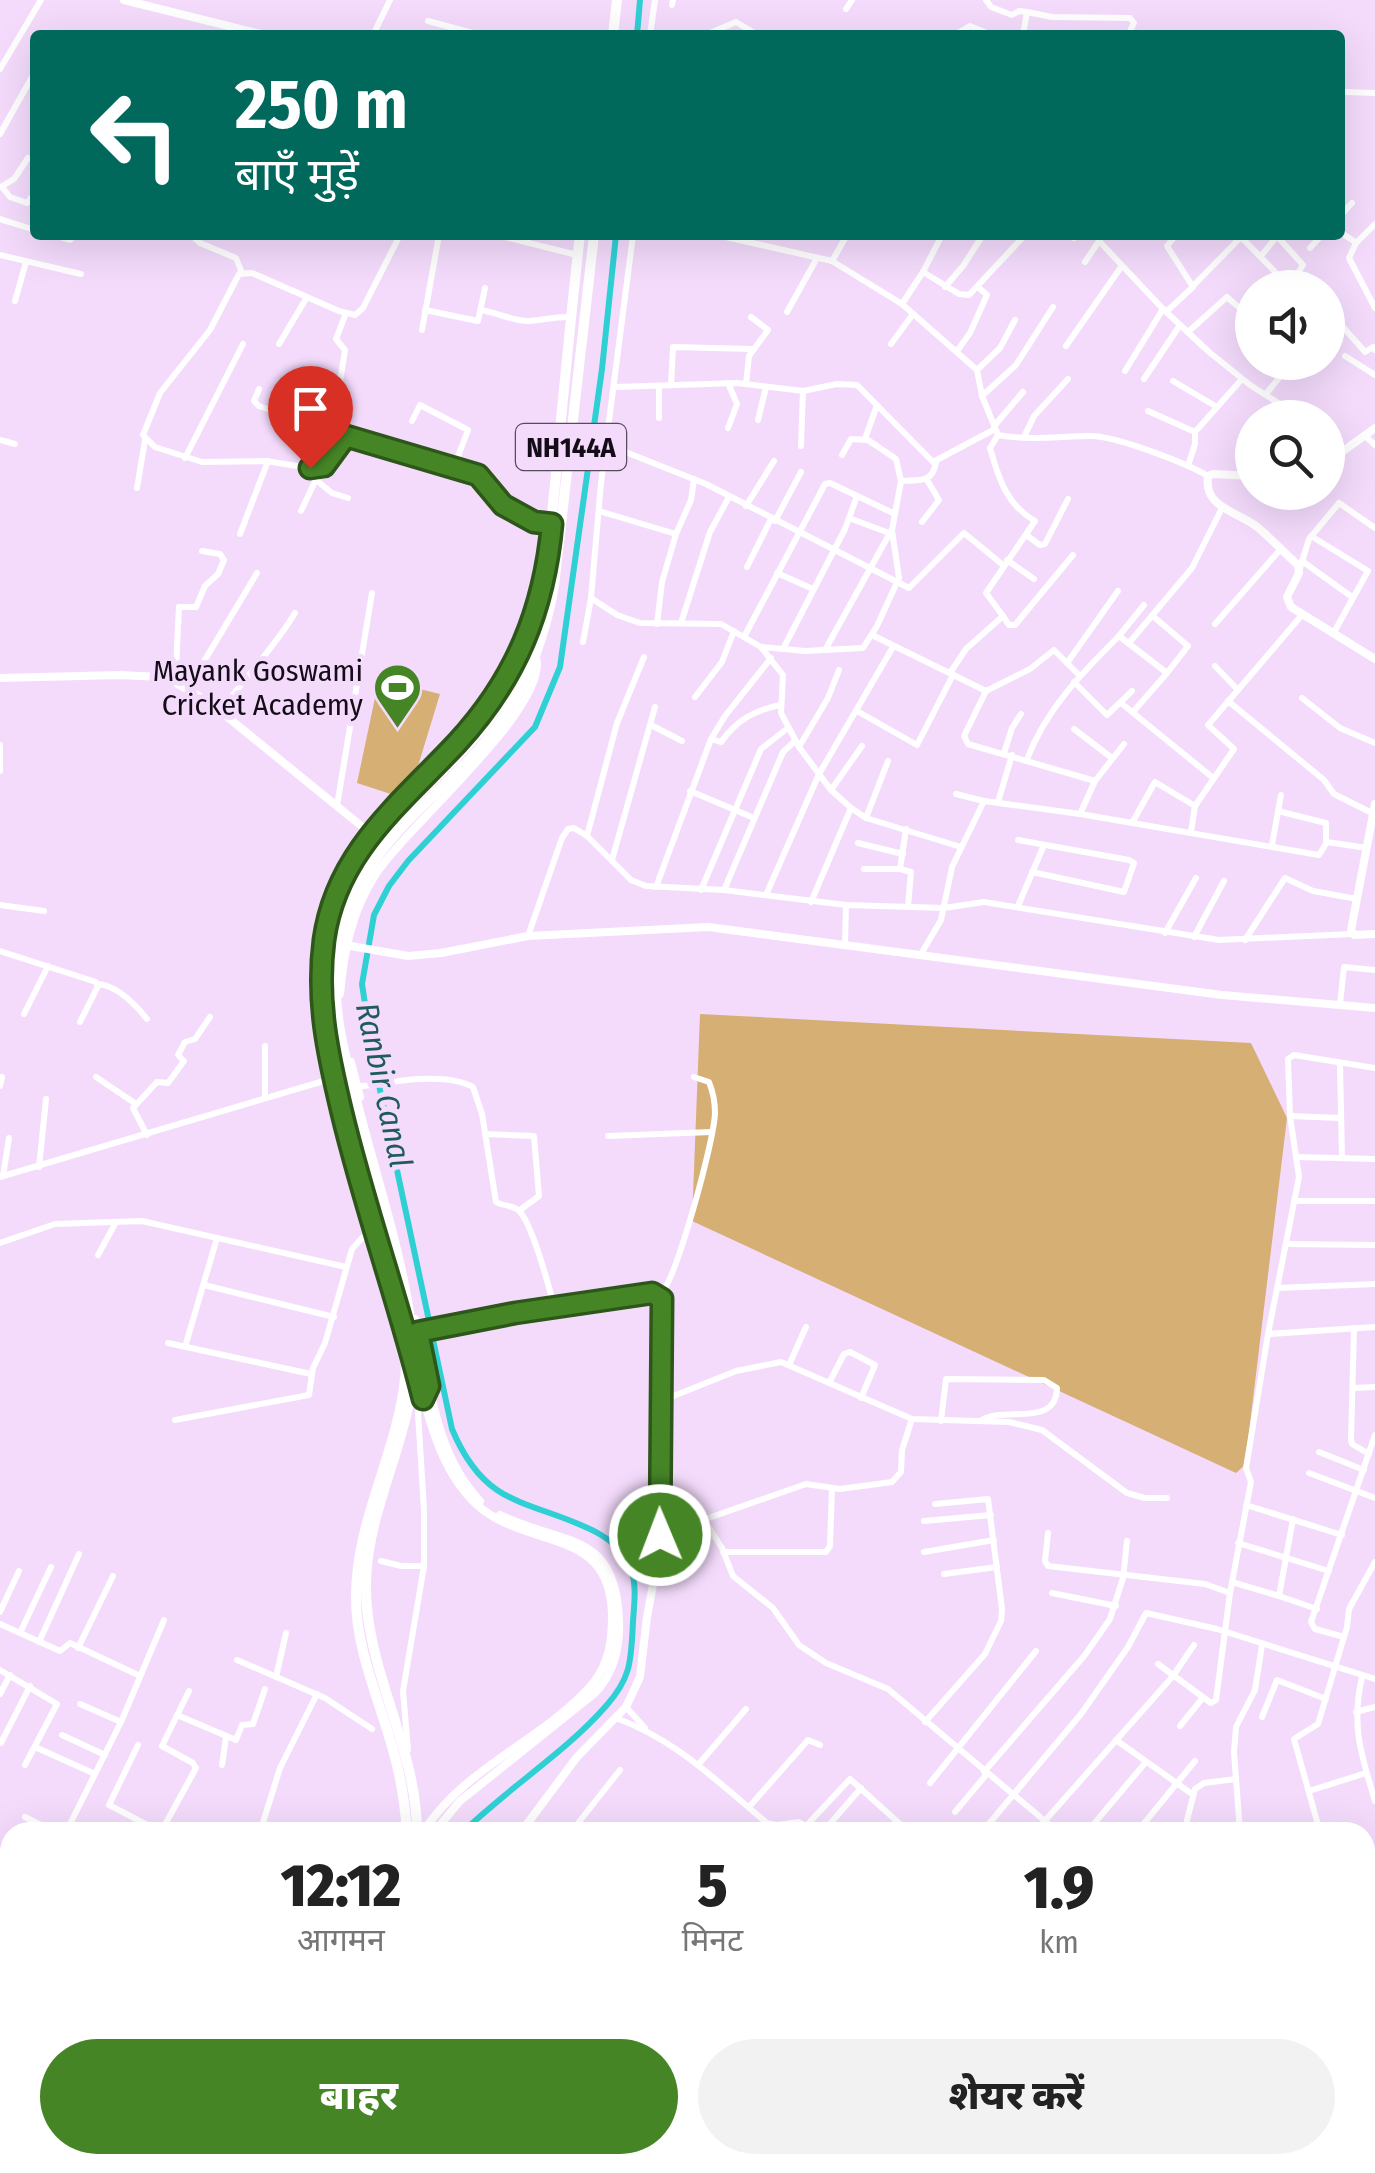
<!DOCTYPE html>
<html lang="hi">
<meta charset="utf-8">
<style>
:root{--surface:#fff;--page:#f2f2f2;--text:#222;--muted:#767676;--accent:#458526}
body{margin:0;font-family:"Fira Sans Condensed","Noto Sans Devanagari",sans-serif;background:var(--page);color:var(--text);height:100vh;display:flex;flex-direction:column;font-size:38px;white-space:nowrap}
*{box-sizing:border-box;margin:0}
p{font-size:32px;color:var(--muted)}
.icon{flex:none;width:55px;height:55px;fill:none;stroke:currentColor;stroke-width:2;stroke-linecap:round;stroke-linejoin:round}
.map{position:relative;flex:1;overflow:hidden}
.drawer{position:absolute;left:0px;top:1822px;width:1375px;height:352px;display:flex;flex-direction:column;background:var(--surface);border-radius:30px 30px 0 0;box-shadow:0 10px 40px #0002}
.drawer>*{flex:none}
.top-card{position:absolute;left:30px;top:30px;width:1315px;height:210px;border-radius:10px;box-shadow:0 10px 40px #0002;background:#00695c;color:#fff;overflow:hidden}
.tools{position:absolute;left:1235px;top:270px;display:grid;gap:20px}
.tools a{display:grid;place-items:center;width:110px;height:110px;border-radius:50%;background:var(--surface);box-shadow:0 10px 40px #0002;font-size:50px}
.pin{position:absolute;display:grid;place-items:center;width:85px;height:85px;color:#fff;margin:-102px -42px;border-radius:50% 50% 50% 0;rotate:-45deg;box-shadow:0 0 10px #0007}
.pin .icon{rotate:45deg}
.me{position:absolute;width:110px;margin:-55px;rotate:359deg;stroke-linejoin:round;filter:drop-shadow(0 0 8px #0008)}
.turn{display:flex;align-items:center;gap:35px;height:210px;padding:0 40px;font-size:45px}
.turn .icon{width:130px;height:130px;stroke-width:2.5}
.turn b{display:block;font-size:70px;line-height:85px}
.eta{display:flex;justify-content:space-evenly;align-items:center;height:170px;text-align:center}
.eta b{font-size:60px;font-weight:800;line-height:70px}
.cta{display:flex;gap:20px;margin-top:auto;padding:20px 40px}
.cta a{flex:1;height:115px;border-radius:60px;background:var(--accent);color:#fff;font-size:40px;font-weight:800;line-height:115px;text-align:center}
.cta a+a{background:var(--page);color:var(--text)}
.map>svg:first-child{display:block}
</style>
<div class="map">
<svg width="1375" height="2173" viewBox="0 0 1375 2173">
<rect width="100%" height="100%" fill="#f4dbfc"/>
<g fill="#d6af75">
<path d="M379 679 440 694 418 766 431 776 415 802 357 783Z"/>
<path d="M700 1014 1251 1043 1287 1118 1245 1465 1236 1473 692 1221Z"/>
</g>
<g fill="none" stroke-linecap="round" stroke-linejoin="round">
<g stroke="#2fd0d4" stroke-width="2.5">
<path d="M1252 2165 1269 2173"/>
<path d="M975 2166 990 2165"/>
</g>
<g stroke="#2fd0d4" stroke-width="6">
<path d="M637 35 640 0"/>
<path d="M463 1832C508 1788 566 1752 606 1706 632 1677 631 1659 633 1622 634 1605 637 1586 631 1569 615 1521 535 1516 497 1490 475 1475 462 1453 452 1429L373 1057 362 984 374 915 389 886 408 861 535 727 560 667 602 369 616 235"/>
<path d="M440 2165 442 2173"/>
</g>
<g stroke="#fff" stroke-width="6">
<path d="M986 0 991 7 1012 15 1019 11 1027 12"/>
<path d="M672 5 673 0"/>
<path d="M846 9 852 0"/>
<path d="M428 21 480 35"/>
<path d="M373 35 390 0"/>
<path d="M650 35 655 0"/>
<path d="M705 35 736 22 758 35"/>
<path d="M954 35 970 26 992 35"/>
<path d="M1023 35 1027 12 1052 17 1130 18 1134 23 1128 35"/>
<path d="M0 69 41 0"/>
<path d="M1345 92 1375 93"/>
<path d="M0 134 32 77"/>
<path d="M1 187 14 179 28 158"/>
<path d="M2 187 10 197 27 203 35 193"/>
<path d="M1340 216 1352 203"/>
<path d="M0 219 35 230"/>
<path d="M1375 224 1356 243 1349 258 1375 308"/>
<path d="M1340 232 1355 242"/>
<path d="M54 235 70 240 75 235"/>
<path d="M191 235 200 243 236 258 242 273"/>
<path d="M497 235 577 255"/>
<path d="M633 235 601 483 591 598 617 615 640 623 721 624 761 647 783 675 781 713 799 747 831 790 851 808 866 818 961 847"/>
<path d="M717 235 832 261 902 304 977 370 982 396 998 435C1029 441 1061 436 1091 436 1116 436 1186 463 1208 476"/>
<path d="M1070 235 1074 238"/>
<path d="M1239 235 1285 282 1296 276 1303 265 1277 236"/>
<path d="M1099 241 1163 309 1209 352 1250 385 1302 418"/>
<path d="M1310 248 1322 235"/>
<path d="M0 255 81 274"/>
<path d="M1261 256 1277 236"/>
<path d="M832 261 847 235"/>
<path d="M1085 262 1103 235"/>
<path d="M923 272 942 235"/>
<path d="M1193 286 1241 237"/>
<path d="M945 287 963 266 983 235"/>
<path d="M15 301 26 262"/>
<path d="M902 304 923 272 959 294 969 295 1025 235"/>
<path d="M425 310 478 321 485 288"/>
<path d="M481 310C495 312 516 322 529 321 544 320 556 316 571 317"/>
<path d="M1328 310 1365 352 1373 347 1375 350"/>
<path d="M787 312 817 258"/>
<path d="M1166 312 1193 287 1167 246 1176 235"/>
<path d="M422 330 439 235"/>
<path d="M1188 332 1227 297 1252 319"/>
<path d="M279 344 307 297"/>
<path d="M891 344 913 314"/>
<path d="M1066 346 1121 267"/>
<path d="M957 351 970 333 987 295 978 287"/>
<path d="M1345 356 1375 375"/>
<path d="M977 370 1000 348 1015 320"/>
<path d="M1125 371 1163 309"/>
<path d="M1144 379 1180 325"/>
<path d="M1173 381 1217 407"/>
<path d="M746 384 749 356 768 330 751 317"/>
<path d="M671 385 673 347 752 349"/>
<path d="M659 386V418"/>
<path d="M616 387 737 383 803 391 837 384 857 385 933 462 995 429"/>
<path d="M259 389 254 401 259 406 345 436 478 475 505 507 535 521 552 524"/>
<path d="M1266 394 1292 362"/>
<path d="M982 396 1016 365 1053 307"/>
<path d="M1148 411 1195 432 1242 379"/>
<path d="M758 420 766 387"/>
<path d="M412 421 420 405 468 430 454 467"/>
<path d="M995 425 1023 392"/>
<path d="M728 428 737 404 728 383"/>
<path d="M332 431 345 350 336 339 346 313"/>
<path d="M345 436 324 466 316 469 266 461 202 462 155 447 143 435 160 393 210 330 239 274 252 273 339 311 355 315 363 308 400 235"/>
<path d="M1365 436 1375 445"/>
<path d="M1024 437 1034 416 1068 379"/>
<path d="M1328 437 1344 449"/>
<path d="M865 439 877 405"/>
<path d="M0 440 15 444"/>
<path d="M608 445 706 484 909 588 964 533 1003 565"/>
<path d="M801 446 803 391"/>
<path d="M842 455 851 439 868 440 896 459 901 481"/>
<path d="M185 458 243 344"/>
<path d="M1188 466 1195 444V432"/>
<path d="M316 480 332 493 348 498"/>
<path d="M137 488 145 440"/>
<path d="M746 506 774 461"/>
<path d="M301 511 321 469"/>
<path d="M599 511 676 534 691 500 694 479"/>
<path d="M849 518 889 533"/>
<path d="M775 521 801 472"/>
<path d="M922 522 939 500 927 480"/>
<path d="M240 534 268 461"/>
<path d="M1026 535 1040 545 1045 544 1068 499"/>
<path d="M1311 536 1368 571 1333 634"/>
<path d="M1007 560 1034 579"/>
<path d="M1302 561 1352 597"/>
<path d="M747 567 771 519"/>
<path d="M1300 568 1309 539 1339 503 1375 528"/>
<path d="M777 573 813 589"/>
<path d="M1003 616 1009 625H1015L1073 555"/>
<path d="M681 623 710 532 729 497"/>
<path d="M657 624 662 582 676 534"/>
<path d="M1215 624 1279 551"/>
<path d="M872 635 986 691 964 736 968 744 1095 781 1080 814"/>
<path d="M1119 636 1144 605"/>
<path d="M744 637 825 484 830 483 895 514"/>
<path d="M583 642 591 598"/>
<path d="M1129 643 1192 568 1222 508"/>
<path d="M761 647 805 651 863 648 877 626 899 578 892 530 901 481C920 480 933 483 936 462"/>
<path d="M783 649 845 529 857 496"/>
<path d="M825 650 891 531"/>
<path d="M1067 663 1118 591"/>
<path d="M1215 666 1238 690"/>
<path d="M950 673 966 649 1003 616 986 593 1035 521C1007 505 999 480 990 448L998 435"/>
<path d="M171 680 176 668 179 607H196L205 586 218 574 224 560 220 554 202 551"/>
<path d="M1074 682 1107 715 1132 691"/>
<path d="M188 688 257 573"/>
<path d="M986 691 1030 669 1054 650 1080 676"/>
<path d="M695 697 722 662 734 631"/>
<path d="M1302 698 1340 728 1375 743"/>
<path d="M1228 701 1324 780 1334 794 1372 813"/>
<path d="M1121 703 1212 777"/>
<path d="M221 711C245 677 274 648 295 613"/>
<path d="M857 711 917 745 953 675"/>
<path d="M1133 712 1167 673"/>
<path d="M651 725 682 741"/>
<path d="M1074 729 1112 758"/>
<path d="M711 739 721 742C737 720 753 711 780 705"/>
<path d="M0 745V771"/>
<path d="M799 747 828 698 839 670"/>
<path d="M1004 753 1012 728 1021 714"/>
<path d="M1027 759C1047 708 1081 674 1119 636L1167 673 1188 646 1154 617"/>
<path d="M1095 781 1124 744"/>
<path d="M831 790 862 746"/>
<path d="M690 791 754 818"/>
<path d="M956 794 984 801 1080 814 1319 855 1327 842 1367 848"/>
<path d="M998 802 1012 755"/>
<path d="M337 806 372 593"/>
<path d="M1278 811 1326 823V843"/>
<path d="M866 818 888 761"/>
<path d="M1132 823 1155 782 1195 806"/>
<path d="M906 829 900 869 911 872 908 906"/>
<path d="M1191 832 1195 806 1234 749 1208 725 1302 615"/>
<path d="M587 836 617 723 644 657"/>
<path d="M1018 840 1129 860 1134 863 1124 892 1032 872"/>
<path d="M858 843 903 854"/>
<path d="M1272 845 1281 795"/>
<path d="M612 860 655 707"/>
<path d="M864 869H900"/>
<path d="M656 887 711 739 725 716 771 658"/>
<path d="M701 890 761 749 788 728"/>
<path d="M724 890 783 752 795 741"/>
<path d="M766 895 819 774 893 647"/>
<path d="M811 902 851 808"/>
<path d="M0 905 44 911"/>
<path d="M1018 906 1044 845"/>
<path d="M1165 933 1196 878"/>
<path d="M528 936 562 838 568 829 574 828 587 836 631 880 646 886 724 890 846 905 944 908 984 902 1219 940 1352 934"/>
<path d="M1194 937 1224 881"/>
<path d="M1245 940 1285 878 1313 891 1357 899"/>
<path d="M845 945 846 905"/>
<path d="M0 951 96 982 98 986 80 1022"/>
<path d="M921 954 941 920 952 867 984 801"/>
<path d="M97 984C117 985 135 1004 147 1019"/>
<path d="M1340 1004 1344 967 1375 970"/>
<path d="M24 1014 48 966"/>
<path d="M265 1046V1098"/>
<path d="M1340 1065 1342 1157"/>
<path d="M1375 1068 1294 1055 1288 1059 1290 1116 1299 1177 1268 1334 1375 1327"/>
<path d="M96 1077 136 1104"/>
<path d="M0 1086 2 1077"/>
<path d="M358 1087C388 1082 445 1071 473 1087L482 1114 496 1202C503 1206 512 1205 518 1210 531 1219 550 1290 554 1307"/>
<path d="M1290 1116 1341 1118"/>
<path d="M485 1134 534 1136 539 1196 520 1210"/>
<path d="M147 1135 133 1108 157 1082 168 1083 184 1061 178 1055 185 1042 195 1039 210 1017"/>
<path d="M608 1136 712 1132"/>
<path d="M1297 1157 1375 1159"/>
<path d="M39 1167 46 1099"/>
<path d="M3 1176 9 1138"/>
<path d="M0 1177 334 1078"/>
<path d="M1294 1201H1375"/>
<path d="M0 1243 55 1224 142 1221 346 1267"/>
<path d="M1286 1244 1375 1245"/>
<path d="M98 1255 115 1224"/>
<path d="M204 1285 334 1317"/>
<path d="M1278 1288 1375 1284"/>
<path d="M660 1296C677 1277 714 1142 715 1113 715 1103 713 1092 709 1082L694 1077"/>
<path d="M1354 1328 1351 1440 1352 1444 1369 1454"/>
<path d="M168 1343 311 1374"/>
<path d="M185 1347 217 1238"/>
<path d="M789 1365 806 1327"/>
<path d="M829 1383 844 1354 850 1352 875 1365 861 1398"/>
<path d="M1353 1388 1375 1387"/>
<path d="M661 1401 736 1371 781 1362 912 1419 1009 1422 1042 1430 1127 1493 1145 1498H1167"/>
<path d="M175 1420 309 1395 313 1368 325 1343 352 1249 363 1237 378 1236"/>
<path d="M941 1421 946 1379 1044 1380 1057 1388C1056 1428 1005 1406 982 1420"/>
<path d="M1319 1452 1364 1470"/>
<path d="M1309 1473 1375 1498"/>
<path d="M1246 1505 1342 1535"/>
<path d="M1293 1519 1279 1596 1317 1609"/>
<path d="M704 1520 722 1548 733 1576 773 1608 799 1645 826 1663 888 1689 1058 1832"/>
<path d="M924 1521 991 1515"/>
<path d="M1048 1533 1045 1561 1048 1566 1205 1584 1230 1593"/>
<path d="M660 1535 806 1484 840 1489 892 1482 901 1472 902 1450 912 1419"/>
<path d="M1238 1543 1329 1571"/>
<path d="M723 1552H826L830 1546 832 1488"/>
<path d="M924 1552 994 1540"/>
<path d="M381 1561 401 1566H424"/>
<path d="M944 1574 997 1567"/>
<path d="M1232 1582 1279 1596"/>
<path d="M1052 1593 1116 1606"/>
<path d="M0 1612 19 1571"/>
<path d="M0 1624 60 1651 70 1643 138 1675"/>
<path d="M20 1633 51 1567"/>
<path d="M1344 1637 1315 1629 1311 1622 1375 1435"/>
<path d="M39 1642 79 1554"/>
<path d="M78 1648 113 1576"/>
<path d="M237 1660 325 1698 372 1729"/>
<path d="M1158 1664 1211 1703 1216 1700 1230 1593 1251 1482 1246 1468 1268 1334"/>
<path d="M0 1670 57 1704 25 1765"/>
<path d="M276 1677 286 1633"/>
<path d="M1362 1677C1351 1725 1361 1755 1375 1801"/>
<path d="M0 1694 10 1675"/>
<path d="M80 1704 121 1722"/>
<path d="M626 1707 645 1728"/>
<path d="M1356 1712 1375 1707"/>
<path d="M177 1715 236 1740 242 1725 253 1724 265 1689"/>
<path d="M1262 1717 1277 1680 1326 1699"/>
<path d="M616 1718C675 1739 719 1783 767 1823L777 1825 799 1822 814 1832"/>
<path d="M925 1722 985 1654 1001 1621 1002 1609 988 1499 935 1504"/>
<path d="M1180 1726 1201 1700"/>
<path d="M62 1735 105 1755"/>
<path d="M1116 1740 1192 1794"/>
<path d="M1 1743 30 1686"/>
<path d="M138 1745 109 1805 161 1832 196 1768 193 1763 162 1746 189 1691"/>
<path d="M35 1747 95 1774"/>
<path d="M408 1750 403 1691 424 1566V1510L418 1413 424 1396"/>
<path d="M222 1765 226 1737"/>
<path d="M698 1765 746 1709"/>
<path d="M984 1772 1085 1655 1110 1619 1123 1578 1127 1541"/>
<path d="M930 1783 1036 1651"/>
<path d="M1309 1791 1366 1773"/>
<path d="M749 1807 808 1740 820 1745"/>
<path d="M955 1812 986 1775"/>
<path d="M25 1817 43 1826V1832"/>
<path d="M806 1826 850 1779 900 1824"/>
<path d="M66 1832 121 1722 164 1620"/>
<path d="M260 1832 280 1768 317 1694"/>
<path d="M571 1832 620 1770"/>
<path d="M823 1832 861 1788"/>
<path d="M982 1832 1081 1714 1128 1647 1146 1613 1217 1629 1375 1679"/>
<path d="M1035 1832 1173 1676 1194 1645"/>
<path d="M1087 1832 1146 1762"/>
<path d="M1137 1832 1195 1761"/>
<path d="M1184 1832 1195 1789 1204 1783 1236 1779"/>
<path d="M1217 1832 1239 1831"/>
<path d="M1240 1832 1234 1752 1236 1727 1255 1690 1262 1645"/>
<path d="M1320 1832 1294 1739 1318 1724 1347 1627 1349 1609 1375 1562"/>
<path d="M1365 1850 1375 1848"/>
<path d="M1365 1948H1375"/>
<path d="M0 2032 10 2025"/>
<path d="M1365 2062 1375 2057"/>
<path d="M0 2084 10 2076"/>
<path d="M0 2126 10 2136"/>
<path d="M1365 2134 1375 2128"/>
<path d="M1365 2162H1375"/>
<path d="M39 2165 48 2173"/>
<path d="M86 2165H89"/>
<path d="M215 2165 238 2172"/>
<path d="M301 2165 338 2173"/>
<path d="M829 2165 831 2173"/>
<path d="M864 2165 908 2173"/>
<path d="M196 2173 199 2165"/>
<path d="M636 2173 663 2167 807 2165"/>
<path d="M969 2173 971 2165"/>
<path d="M1070 2173 1072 2165"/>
<path d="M1110 2173 1113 2165"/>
<path d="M1205 2173 1207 2165"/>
<path d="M1247 2173 1248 2169"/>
<path d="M1328 2173V2165"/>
<path d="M1355 2173 1356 2165"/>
</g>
<g stroke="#fff" stroke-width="8">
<path d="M124 0 265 35"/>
<path d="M1328 462 1375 428"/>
<path d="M1252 476 1213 474 1208 476C1203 507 1236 511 1256 526 1270 537 1284 553 1298 565L1299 573 1287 597 1291 607 1375 659"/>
<path d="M0 678 120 675 160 677 171 680 209 702 370 833"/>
<path d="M1375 804 1351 930 1354 935 1375 934"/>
<path d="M345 945 408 956 441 953 528 936 708 927 1222 995 1375 1008"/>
<path d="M340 994C344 951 351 914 374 877 403 829 550 708 536 657"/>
<path d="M351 1062 360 1097"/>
<path d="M379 1246C342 1118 273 949 372 830 398 799 429 773 457 743 483 715 504 682 521 649"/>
<path d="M415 1319C430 1381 434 1453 480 1501"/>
<path d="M418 1332 515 1313 652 1293 660 1296 663 1305 660 1547 647 1617 640 1677 626 1707 577 1757 521 1832"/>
<path d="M415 1370C429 1416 439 1469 475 1503 527 1552 611 1524 612 1616 612 1641 609 1662 594 1682 545 1740 465 1766 423 1832"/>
<path d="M434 1832 460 1801 595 1693C614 1673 620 1647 619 1621 616 1530 564 1546 500 1515"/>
<path d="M0 1852 10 1855"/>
<path d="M1365 1925 1375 1902"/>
<path d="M1365 2016H1375"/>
<path d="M402 2165 404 2173"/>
<path d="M480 2165 483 2173"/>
<path d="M1162 2173 1164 2165"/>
</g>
<g stroke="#fff" stroke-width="10">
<path d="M613 35 617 0"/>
<path d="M407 1832C405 1805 401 1777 393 1750 379 1699 355 1648 356 1594 357 1519 397 1453 405 1379 408 1354 404 1327 399 1303 383 1241 366 1181 352 1119 327 1012 306 933 380 838 425 780 491 740 518 669 547 592 552 520 559 439 566 371 572 303 580 235"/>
<path d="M417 1832C417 1746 364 1669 366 1582 368 1495 424 1421 412 1332 402 1255 376 1179 357 1104 343 1050 328 997 340 941 358 851 423 811 479 749 521 702 543 647 554 586L594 235"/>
<path d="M414 2165 416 2173"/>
<path d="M424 2165 426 2173"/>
</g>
</g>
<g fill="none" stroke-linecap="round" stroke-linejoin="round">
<defs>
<path id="route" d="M310 468 324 466 346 436 478 475 503 505 534 522 552 524C544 610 516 679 457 743 401 803 336 852 324 940 316 1001 328 1055 342 1113 365 1209 399 1303 423 1399L429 1386 418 1332 515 1313 652 1293 662 1299 660 1535"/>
</defs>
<use href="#route" stroke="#2d5619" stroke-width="25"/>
<use href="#route" stroke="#458526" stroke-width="18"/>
</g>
<defs>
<symbol id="stadium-pin" viewBox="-11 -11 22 30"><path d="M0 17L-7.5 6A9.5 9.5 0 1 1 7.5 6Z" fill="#458526" stroke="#f4dbfc"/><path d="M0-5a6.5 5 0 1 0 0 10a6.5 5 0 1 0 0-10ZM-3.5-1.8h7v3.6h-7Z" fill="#fff"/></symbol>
</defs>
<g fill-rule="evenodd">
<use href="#stadium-pin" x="370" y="660" width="55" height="75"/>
</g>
<g text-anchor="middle" stroke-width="10" stroke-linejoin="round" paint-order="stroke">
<rect fill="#f4dbfc" stroke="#574a5c" stroke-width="2.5" x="516" y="424" width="110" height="46" rx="8"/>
<g font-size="28" font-weight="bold" fill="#140c17">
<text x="571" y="457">NH144A</text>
</g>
<g font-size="30" fill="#140c17" stroke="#f4dbfc" text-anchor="end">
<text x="363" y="681">Mayank Goswami<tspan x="363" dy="34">Cricket Academy</tspan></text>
</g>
<g font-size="32" font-style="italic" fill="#1d5b5c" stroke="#f4dbfc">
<text transform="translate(384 1085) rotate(78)" y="11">Ranbir Canal</text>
</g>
</g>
</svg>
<div class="tools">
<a><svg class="icon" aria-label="sound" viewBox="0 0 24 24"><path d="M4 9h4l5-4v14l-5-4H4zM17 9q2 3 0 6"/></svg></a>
<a><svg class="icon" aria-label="search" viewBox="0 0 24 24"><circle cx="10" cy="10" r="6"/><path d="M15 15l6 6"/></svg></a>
</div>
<div class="pin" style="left:310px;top:468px;background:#d93025"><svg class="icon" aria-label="arrive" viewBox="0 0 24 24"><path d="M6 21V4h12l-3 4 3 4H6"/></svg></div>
<svg class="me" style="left:660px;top:1535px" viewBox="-20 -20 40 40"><circle r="17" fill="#458526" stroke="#fff" stroke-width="3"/><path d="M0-11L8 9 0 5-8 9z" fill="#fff"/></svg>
<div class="top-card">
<div class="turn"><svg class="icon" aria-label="left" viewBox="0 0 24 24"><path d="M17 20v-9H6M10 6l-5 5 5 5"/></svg><div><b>250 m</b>बाएँ मुड़ें</div></div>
</div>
<section class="drawer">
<div class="eta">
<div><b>12:12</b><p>आगमन</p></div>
<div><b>5</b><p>मिनट</p></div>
<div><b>1.9</b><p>km</p></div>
</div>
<div class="cta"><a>बाहर</a><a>शेयर करें</a></div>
</section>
</div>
